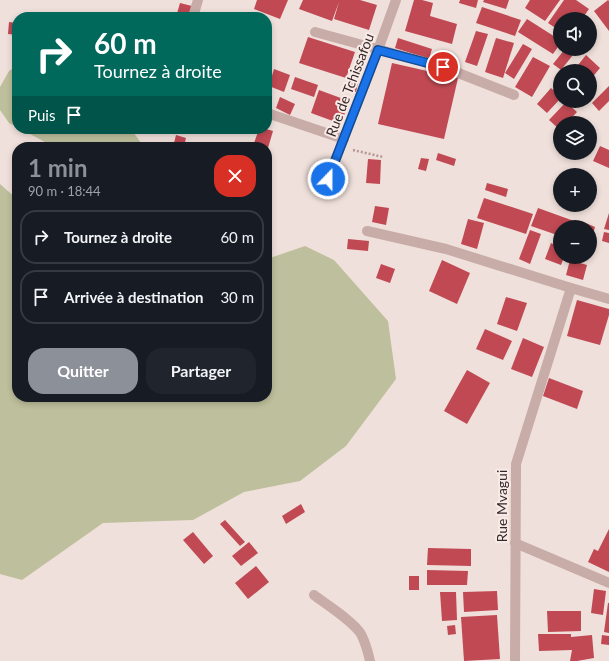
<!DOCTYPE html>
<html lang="fr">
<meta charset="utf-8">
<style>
:root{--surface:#171b24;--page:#20242c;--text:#f1f3f6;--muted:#9ea1a6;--line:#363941;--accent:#8c9099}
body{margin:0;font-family:Lato,sans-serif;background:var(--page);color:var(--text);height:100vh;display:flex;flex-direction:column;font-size:15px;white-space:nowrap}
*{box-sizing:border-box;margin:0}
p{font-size:13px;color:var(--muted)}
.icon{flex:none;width:22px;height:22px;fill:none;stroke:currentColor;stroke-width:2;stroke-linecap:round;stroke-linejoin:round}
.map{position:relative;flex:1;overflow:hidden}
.side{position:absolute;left:12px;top:142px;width:260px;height:260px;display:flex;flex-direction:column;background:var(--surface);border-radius:16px;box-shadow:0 2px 6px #0003}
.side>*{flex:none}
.hud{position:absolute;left:12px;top:12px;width:260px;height:122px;border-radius:16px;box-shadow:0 2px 6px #0003;background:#00695c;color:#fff;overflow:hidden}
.buttons{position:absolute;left:553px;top:12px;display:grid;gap:8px}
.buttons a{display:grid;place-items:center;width:44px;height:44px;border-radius:50%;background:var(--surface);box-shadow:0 2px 6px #0003;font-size:20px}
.pin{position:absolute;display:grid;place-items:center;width:34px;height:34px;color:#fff;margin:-17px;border:2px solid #fff;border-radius:50%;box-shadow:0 1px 4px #0007}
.me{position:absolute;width:44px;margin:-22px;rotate:22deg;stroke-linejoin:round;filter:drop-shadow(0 0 3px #0008)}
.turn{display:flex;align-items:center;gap:14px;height:84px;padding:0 16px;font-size:18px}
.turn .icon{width:52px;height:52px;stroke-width:2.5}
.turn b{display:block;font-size:28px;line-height:34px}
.then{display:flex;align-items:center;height:38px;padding:0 16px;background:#0003;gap:8px;font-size:15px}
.round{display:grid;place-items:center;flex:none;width:42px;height:42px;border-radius:16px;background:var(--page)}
.overview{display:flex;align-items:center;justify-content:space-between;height:68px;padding:0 16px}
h1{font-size:24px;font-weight:700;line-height:30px;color:var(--accent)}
.primary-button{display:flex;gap:8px;margin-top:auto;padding:8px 16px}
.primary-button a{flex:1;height:46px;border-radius:16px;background:var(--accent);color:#fff;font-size:16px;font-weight:700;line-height:46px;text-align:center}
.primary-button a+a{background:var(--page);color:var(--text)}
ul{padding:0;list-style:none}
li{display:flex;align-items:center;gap:12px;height:54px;margin:0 8px 6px;padding:0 8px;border:2px solid var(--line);border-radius:16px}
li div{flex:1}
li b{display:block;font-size:15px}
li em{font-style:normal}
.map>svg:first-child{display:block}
</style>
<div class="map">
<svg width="609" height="661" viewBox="0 0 609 661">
<rect width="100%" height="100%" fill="#f0e0db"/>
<g fill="#bebf9c">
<path d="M17 66V127L9 123 0 110V87L9 71Z"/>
<path d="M21 129H131L144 147H54Z"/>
<path d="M0 184 17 199V397H267V259L305 246 334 260 388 321 396 379 346 446 300 481 244 492 193 520 103 523 22 580 0 574Z"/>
</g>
<g fill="#c04953">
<path d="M257 0H288L280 19 254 9Z"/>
<path d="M303 0H360L377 5 369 30 334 19 339 2 332 21 299 9Z"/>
<path d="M414 0H422L433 3 430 16 457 24 452 44 405 31Z"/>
<path d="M460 0H478L476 8 459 3Z"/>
<path d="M484 0H509L506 9 483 2Z"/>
<path d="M530 0H560L545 21 525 8Z"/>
<path d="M564 0H576L589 9 582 19H560V31L548 23Z"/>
<path d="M608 0 609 1V31L594 11Z"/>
<path d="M180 3 192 6 189 17H176Z"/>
<path d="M482 7 521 20 515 36 476 23Z"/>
<path d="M527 19 560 40V44L553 54 518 32Z"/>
<path d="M9 22 17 23V35L8 34Z"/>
<path d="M476 31 488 34 477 66 465 62Z"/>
<path d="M308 37 355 52 346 78 299 63Z"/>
<path d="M398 38 432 49 429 59 395 48Z"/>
<path d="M496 38 514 43 503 78 485 72Z"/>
<path d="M523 44 532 49 514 79 505 73Z"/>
<path d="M565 49H575L577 50 561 70 553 64Z"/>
<path d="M586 55 600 68 590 80V71H575L574 70Z"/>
<path d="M533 57 550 66 532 97 515 87Z"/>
<path d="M392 63 458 78 444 139 378 124Z"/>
<path d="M274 69 290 75 284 92 269 86Z"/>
<path d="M295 77 318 85 314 97 291 89Z"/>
<path d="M349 77 359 79 356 92 346 90Z"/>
<path d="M609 86V101L599 111 592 103Z"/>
<path d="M551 88 560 96V99L547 113 537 104Z"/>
<path d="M319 90 349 101 341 124 311 113Z"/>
<path d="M280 97 295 104 290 115 276 108Z"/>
<path d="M566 102 577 112 567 123H560V130L549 120Z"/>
<path d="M259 129H266L273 131 268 148 254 143Z"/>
<path d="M176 135 186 138 184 147H173Z"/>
<path d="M600 146 609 150V168L593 161Z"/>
<path d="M438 153 456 159 454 166 436 160Z"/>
<path d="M421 158 429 159 426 171 418 169Z"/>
<path d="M368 159 381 160 380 184 366 183Z"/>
<path d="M487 183 508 189 506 197 485 190Z"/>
<path d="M484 198 533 214 526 234 477 218Z"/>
<path d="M375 206 389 208 386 225 372 222Z"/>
<path d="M538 208 574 221 572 227H560V236L531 226Z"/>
<path d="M609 213V230L604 229Z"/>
<path d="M468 219 484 223 477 249 461 244Z"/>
<path d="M581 221 595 227 592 237 590 236V227H579Z"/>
<path d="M530 230 541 234 530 264 519 259Z"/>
<path d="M604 232 609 233V243L602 241Z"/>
<path d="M348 239 369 241 368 251 347 249Z"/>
<path d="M551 243 560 247V257H564L561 265 545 259Z"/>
<path d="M442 260 470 273 457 304 429 291Z"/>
<path d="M570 260 587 265 583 280 566 275Z"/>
<path d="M381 264 395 269 390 283 376 278Z"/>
<path d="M506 297 527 303 517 331 497 324Z"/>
<path d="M577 300 609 309V315L600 345 567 336Z"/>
<path d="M485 329 512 341 503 360 476 349Z"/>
<path d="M523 338 544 347 532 377 511 369Z"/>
<path d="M467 370 490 383 467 424 444 411Z"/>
<path d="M549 378 583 391 577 409 543 396Z"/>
<path d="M301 504 305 512 286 524 282 516Z"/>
<path d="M225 520 245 542 240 546 220 524Z"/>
<path d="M609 529V572L588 562 594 549 598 551Z"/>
<path d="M193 532 213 556 204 564 183 540Z"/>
<path d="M249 542 258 553 241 566 232 556Z"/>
<path d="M428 548 471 549V566L427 565Z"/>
<path d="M256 566 269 582 248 599 235 583Z"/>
<path d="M427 570 468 571 467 585H427Z"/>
<rect x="409" y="576" width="10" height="14"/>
<path d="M594 589 606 591 603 615 591 613Z"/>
<path d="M497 591 498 610 464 612 463 592Z"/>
<path d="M440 592H456L457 620 442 621Z"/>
<path d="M608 603H609V633L604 632Z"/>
<path d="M547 611H581V631L548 632Z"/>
<path d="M497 615 500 659 464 661 461 617Z"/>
<path d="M455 625 456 634 448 635 447 626Z"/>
<path d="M538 634H571V637L592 635 594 658 577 661H570L572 650 539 651Z"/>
<path d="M602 635 609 636V645L601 644Z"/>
</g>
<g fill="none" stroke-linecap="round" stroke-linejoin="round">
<path stroke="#b49692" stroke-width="2.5" stroke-dasharray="2 2" stroke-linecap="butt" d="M353 150 383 157"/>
<g stroke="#c8aca8" stroke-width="10">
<path d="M193 17 198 0"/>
<path d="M315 32 443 67 514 95"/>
<path d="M267 113 344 139"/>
<path d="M328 179 378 50 396 0"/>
<path d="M367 231 446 249 571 288 609 299"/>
<path d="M515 543 609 583"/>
<path d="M314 595C327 605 353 621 361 634 365 642 368 652 370 661"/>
<path d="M515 661 516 464 571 288"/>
</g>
</g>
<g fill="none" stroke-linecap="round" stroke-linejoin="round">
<defs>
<path id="route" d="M328 179 378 50 443 67"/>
</defs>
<use href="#route" stroke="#114b97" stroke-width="10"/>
<use href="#route" stroke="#1a73e8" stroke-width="7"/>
</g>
<g text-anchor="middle" stroke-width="4" stroke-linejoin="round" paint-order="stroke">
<g font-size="14" fill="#352828" stroke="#f8ebe7">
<text transform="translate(350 85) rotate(-69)" y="5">Rue de Tchissafou</text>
<text transform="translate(502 506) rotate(-90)" y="5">Rue Mvagui</text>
</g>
</g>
</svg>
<div class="buttons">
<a><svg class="icon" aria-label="sound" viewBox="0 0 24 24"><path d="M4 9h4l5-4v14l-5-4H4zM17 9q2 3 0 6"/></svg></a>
<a><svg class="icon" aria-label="search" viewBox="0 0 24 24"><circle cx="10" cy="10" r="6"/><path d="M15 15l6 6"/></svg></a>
<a><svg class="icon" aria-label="layers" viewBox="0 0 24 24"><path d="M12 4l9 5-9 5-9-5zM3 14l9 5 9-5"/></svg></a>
<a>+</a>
<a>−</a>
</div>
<div class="pin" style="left:443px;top:67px;background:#d93025"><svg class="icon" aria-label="arrive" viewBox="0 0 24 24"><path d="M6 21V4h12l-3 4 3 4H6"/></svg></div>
<svg class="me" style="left:328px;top:179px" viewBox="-20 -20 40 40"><circle r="17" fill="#1a73e8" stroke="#fff" stroke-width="3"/><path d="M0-11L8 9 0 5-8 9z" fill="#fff"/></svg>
<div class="hud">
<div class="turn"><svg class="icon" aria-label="right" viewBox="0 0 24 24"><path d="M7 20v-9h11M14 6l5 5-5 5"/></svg><div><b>60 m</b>Tournez à droite</div></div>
<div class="then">Puis<svg class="icon" aria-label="arrive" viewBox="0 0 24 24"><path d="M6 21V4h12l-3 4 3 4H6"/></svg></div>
</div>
<section class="side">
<div class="overview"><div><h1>1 min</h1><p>90 m · 18:44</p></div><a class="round" style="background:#d93025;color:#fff"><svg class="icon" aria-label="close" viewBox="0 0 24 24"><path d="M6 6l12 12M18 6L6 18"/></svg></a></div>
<ul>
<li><svg class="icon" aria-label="right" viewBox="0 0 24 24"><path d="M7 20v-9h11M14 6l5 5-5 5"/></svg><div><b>Tournez à droite</b></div><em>60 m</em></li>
<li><svg class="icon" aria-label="arrive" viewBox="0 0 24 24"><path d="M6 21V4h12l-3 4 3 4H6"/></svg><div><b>Arrivée à destination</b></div><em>30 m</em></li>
</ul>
<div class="primary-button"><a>Quitter</a><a>Partager</a></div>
</section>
</div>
